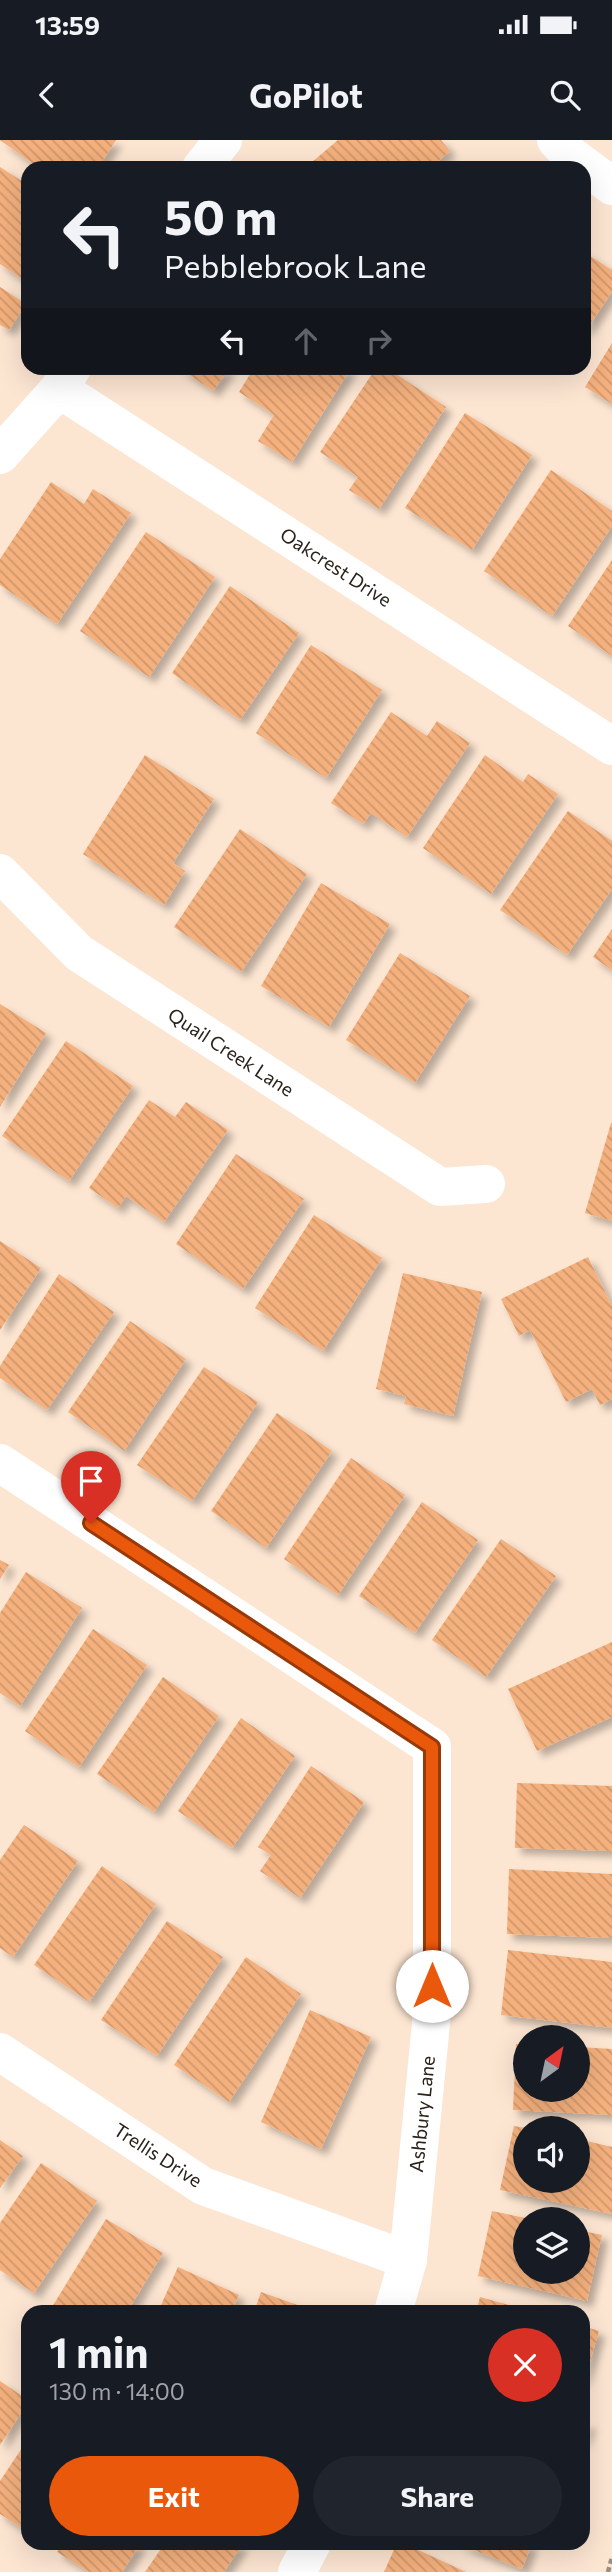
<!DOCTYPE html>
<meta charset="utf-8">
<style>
:root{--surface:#171b24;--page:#20242c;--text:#f1f3f6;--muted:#9ea1a6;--accent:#ea580c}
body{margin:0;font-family:Commissioner,sans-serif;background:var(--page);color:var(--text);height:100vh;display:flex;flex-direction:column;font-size:26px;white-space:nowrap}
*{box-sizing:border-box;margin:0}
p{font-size:23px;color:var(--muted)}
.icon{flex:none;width:38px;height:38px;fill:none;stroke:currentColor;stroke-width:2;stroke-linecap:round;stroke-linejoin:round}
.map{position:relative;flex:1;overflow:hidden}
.drawer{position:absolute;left:21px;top:2165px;width:569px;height:245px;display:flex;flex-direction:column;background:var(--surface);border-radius:21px;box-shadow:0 7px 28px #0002}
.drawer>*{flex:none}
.banner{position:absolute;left:21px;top:21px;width:570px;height:214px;border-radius:21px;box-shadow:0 7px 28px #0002;background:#171b24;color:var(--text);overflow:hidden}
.needle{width:46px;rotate:33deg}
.buttons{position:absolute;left:513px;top:1885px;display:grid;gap:14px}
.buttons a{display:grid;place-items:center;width:77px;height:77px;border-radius:50%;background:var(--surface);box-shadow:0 7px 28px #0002;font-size:35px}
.pin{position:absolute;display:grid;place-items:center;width:60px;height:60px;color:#fff;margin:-72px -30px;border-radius:50% 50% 50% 0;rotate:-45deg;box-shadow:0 0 7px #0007}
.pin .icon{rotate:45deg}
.me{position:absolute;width:77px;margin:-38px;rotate:0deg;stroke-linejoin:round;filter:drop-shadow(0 0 5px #0008)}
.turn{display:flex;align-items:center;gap:24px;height:147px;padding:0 28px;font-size:32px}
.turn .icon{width:91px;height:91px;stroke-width:2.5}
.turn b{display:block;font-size:49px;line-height:60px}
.lanes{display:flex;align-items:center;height:66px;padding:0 28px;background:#0003;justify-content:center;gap:35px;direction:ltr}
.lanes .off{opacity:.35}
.round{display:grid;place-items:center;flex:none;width:74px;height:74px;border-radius:37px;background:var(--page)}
.overview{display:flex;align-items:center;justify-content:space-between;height:119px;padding:0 28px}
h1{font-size:42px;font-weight:700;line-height:52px}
.cta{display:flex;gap:14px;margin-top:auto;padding:14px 28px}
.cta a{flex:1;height:80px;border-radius:42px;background:var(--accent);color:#fff;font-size:28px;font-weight:700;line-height:80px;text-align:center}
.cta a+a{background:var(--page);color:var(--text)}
.status{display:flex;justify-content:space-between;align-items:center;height:49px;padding:0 35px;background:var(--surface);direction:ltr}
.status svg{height:19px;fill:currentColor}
header{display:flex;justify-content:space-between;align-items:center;height:91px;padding:0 28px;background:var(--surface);font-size:32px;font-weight:700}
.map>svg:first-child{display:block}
</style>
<div class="status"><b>13:59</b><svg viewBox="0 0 49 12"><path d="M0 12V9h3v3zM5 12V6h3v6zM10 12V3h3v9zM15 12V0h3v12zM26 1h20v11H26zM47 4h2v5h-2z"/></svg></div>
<header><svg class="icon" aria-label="back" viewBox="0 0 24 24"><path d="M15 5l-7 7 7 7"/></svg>GoPilot<svg class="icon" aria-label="search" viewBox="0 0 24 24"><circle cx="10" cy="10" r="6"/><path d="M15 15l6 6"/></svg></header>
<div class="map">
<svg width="612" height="2432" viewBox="0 0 612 2432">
<defs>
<pattern id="building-back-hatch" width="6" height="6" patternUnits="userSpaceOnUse" patternTransform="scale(1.75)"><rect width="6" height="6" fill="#f4b07d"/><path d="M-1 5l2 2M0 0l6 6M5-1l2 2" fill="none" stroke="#d1976b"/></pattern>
<filter id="shadow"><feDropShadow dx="6" dy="6" stdDeviation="3.5" flood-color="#0004"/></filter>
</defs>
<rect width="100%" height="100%" fill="#fce5d1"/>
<g fill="url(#building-back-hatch)" filter="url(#shadow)">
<path d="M0 0H116L98 28H39Z"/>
<path d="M338 0H441L450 11 430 28H305Z"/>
<path d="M0 27 28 45V129L22 139 0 124Z"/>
<path d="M584 112 612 130V152L584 193Z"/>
<path d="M0 147 26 164 9 190 0 185Z"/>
<path d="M612 203V264L585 247Z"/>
<path d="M179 228H230L213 251Z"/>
<path d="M254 228H351L292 322 258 301 274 275 239 252Z"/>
<path d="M376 228H387L446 267 379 369 349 350 358 337 320 312Z"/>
<path d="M465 273 532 315 472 410 405 368Z"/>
<path d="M551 330 612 371V386L552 476 484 431Z"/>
<path d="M51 342 84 364 93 349 131 373 57 484 0 445V419Z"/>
<path d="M146 392 215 437 149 537 80 491Z"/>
<path d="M612 420V516L568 486Z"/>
<path d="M230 446 299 493 240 580 172 533Z"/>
<path d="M311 505 382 550 326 638 256 593Z"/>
<path d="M391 572 427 596 437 581 470 603 407 697 371 673 363 684 331 663Z"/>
<path d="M145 615 214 659 173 723 185 731 164 765 83 714Z"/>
<path d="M485 615 523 642 528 634 558 654 491 754 423 708Z"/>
<path d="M568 671 612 701V749L567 815 500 770Z"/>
<path d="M240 689 307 734 241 832 174 787Z"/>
<path d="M321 743 390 784 329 887 261 846Z"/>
<path d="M612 789V830L593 817Z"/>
<path d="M400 813 470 856 415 943 346 900Z"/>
<path d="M0 864 46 893 0 967Z"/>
<path d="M66 901 133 946 69 1041 2 996Z"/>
<path d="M149 960 175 977 186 962 228 990 164 1082 126 1056 118 1068 89 1048Z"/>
<path d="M611 983H612V1081L585 1073Z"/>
<path d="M236 1014 304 1059 243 1149 176 1104Z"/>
<path d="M314 1075 382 1118 323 1211 255 1168Z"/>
<path d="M0 1101 41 1128 0 1190Z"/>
<path d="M588 1117 612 1166V1259L600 1265 592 1249 566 1262 530 1190 519 1196 501 1159Z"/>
<path d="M403 1133 482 1152 453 1276 404 1264 406 1256 376 1249Z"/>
<path d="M59 1134 114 1172 47 1270 0 1238V1226Z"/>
<path d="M130 1181 186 1219 124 1311 68 1272Z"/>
<path d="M204 1227 258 1262 192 1361 137 1325Z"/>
<path d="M277 1273 332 1311 266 1408 211 1371Z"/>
<path d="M351 1318 405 1355 338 1455 284 1419Z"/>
<path d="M422 1362 478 1400 415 1493 359 1456Z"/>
<path d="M501 1399 556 1436 486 1537 432 1500Z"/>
<path d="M0 1420 9 1425 0 1439Z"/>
<path d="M26 1432 82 1468 20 1566 0 1553V1473Z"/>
<path d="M93 1489 147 1525 79 1627 25 1591Z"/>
<path d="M612 1502V1577L537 1611 508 1549Z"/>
<path d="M163 1537 219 1576 154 1672 97 1634Z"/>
<path d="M241 1578 295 1616 232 1708 178 1671Z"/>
<path d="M311 1626 364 1662 300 1758 260 1731 271 1715 258 1707Z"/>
<path d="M517 1643 612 1646V1711L515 1708Z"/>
<path d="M24 1685 78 1721 13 1817 0 1808V1720Z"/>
<path d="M102 1726 156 1764 89 1862 34 1825Z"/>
<path d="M509 1729 612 1734V1798L507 1794Z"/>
<path d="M167 1781 223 1817 157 1916 101 1880Z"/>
<path d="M508 1810 612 1822V1888L501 1875Z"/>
<path d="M246 1817 301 1854 229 1962 174 1925Z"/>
<path d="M310 1870 371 1897 321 2009 261 1982Z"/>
<path d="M516 1904 525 1905V1950H578V1907L612 1909V1975L513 1970Z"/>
<path d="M514 1986 525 1988V2040H578V1999L612 2007V2074L500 2050Z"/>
<path d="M0 2000 23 2016 0 2048Z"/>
<path d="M41 2023 97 2061 34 2153 0 2130V2083Z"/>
<path d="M492 2071 525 2078V2132H578V2090L602 2095 587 2161 478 2136Z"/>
<path d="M106 2079 163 2113 127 2172H49Z"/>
<path d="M178 2127 239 2155 231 2172H158Z"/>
<path d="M261 2152 314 2171V2172H254Z"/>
<path d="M480 2157 530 2171V2172H476Z"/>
<path d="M583 2186 599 2191 583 2244Z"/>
<path d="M0 2241 28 2260V2263L0 2305Z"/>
<path d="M583 2282 590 2284 583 2305Z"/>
<path d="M28 2299V2392L0 2374V2341Z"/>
<path d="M63 2403H141L122 2432H89L57 2412Z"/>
<path d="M165 2403H243L224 2432H145Z"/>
<path d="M397 2403H403L466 2432H384Z"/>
<path d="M456 2403H532L522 2429Z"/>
</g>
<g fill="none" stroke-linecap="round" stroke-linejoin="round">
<path stroke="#9e8e7f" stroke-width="4.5" stroke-dasharray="5 3.5" stroke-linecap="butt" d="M608 2432 612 2417"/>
<g stroke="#fff" stroke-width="38">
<path d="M556 0 569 14 612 46"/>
<path d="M201 28 223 0"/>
<path d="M59 249 612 606"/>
<path d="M0 315 59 249 72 228"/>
<path d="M0 733 79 813 440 1047 486 1044"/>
<path d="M0 1323 432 1607V1873L408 2120 393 2172"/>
<path d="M0 1912 203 2046 408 2120"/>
<path d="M297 2432 312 2403"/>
</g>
</g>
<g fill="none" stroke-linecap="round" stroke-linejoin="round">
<defs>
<path id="route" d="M91 1383 432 1607V1846"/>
</defs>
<use href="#route" stroke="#983908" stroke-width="18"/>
<use href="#route" stroke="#ea580c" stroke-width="12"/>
</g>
<g text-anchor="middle" stroke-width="6" stroke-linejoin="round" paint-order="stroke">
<g font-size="19" fill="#2a221b" stroke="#fff">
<text transform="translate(336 427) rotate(33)" y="7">Oakcrest Drive</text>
<text transform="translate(231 912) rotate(33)" y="7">Quail Creek Lane</text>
<text transform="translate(422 1974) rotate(-84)" y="7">Ashbury Lane</text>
<text transform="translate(158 2015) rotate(33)" y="7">Trellis Drive</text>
</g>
</g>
</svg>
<div class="buttons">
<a><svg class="needle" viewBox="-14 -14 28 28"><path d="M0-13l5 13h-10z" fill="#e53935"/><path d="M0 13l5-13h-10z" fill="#9ea1a6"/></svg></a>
<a><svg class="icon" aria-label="sound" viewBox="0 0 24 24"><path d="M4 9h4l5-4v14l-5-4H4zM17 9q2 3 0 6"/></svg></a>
<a><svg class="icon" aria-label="layers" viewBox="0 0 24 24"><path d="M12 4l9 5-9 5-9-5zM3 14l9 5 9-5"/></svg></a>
</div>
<div class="pin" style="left:91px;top:1383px;background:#d93025"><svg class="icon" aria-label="arrive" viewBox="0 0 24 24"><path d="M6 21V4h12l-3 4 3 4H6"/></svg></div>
<svg class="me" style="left:432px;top:1846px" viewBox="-20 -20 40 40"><circle r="19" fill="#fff"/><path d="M0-13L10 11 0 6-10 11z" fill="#ea580c"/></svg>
<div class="banner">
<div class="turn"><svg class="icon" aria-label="left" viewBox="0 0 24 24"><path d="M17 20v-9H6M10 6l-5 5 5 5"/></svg><div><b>50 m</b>Pebblebrook Lane</div></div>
<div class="lanes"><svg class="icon" aria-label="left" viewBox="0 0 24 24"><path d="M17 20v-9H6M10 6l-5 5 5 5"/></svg><svg class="icon off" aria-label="ahead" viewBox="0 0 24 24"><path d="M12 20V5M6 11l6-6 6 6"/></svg><svg class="icon off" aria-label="right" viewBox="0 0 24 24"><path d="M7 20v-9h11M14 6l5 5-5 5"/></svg></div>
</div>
<section class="drawer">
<div class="overview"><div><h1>1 min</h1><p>130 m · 14:00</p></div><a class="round" style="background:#d93025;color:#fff"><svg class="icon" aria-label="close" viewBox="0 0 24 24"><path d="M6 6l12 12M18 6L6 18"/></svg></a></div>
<div class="cta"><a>Exit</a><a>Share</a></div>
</section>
</div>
